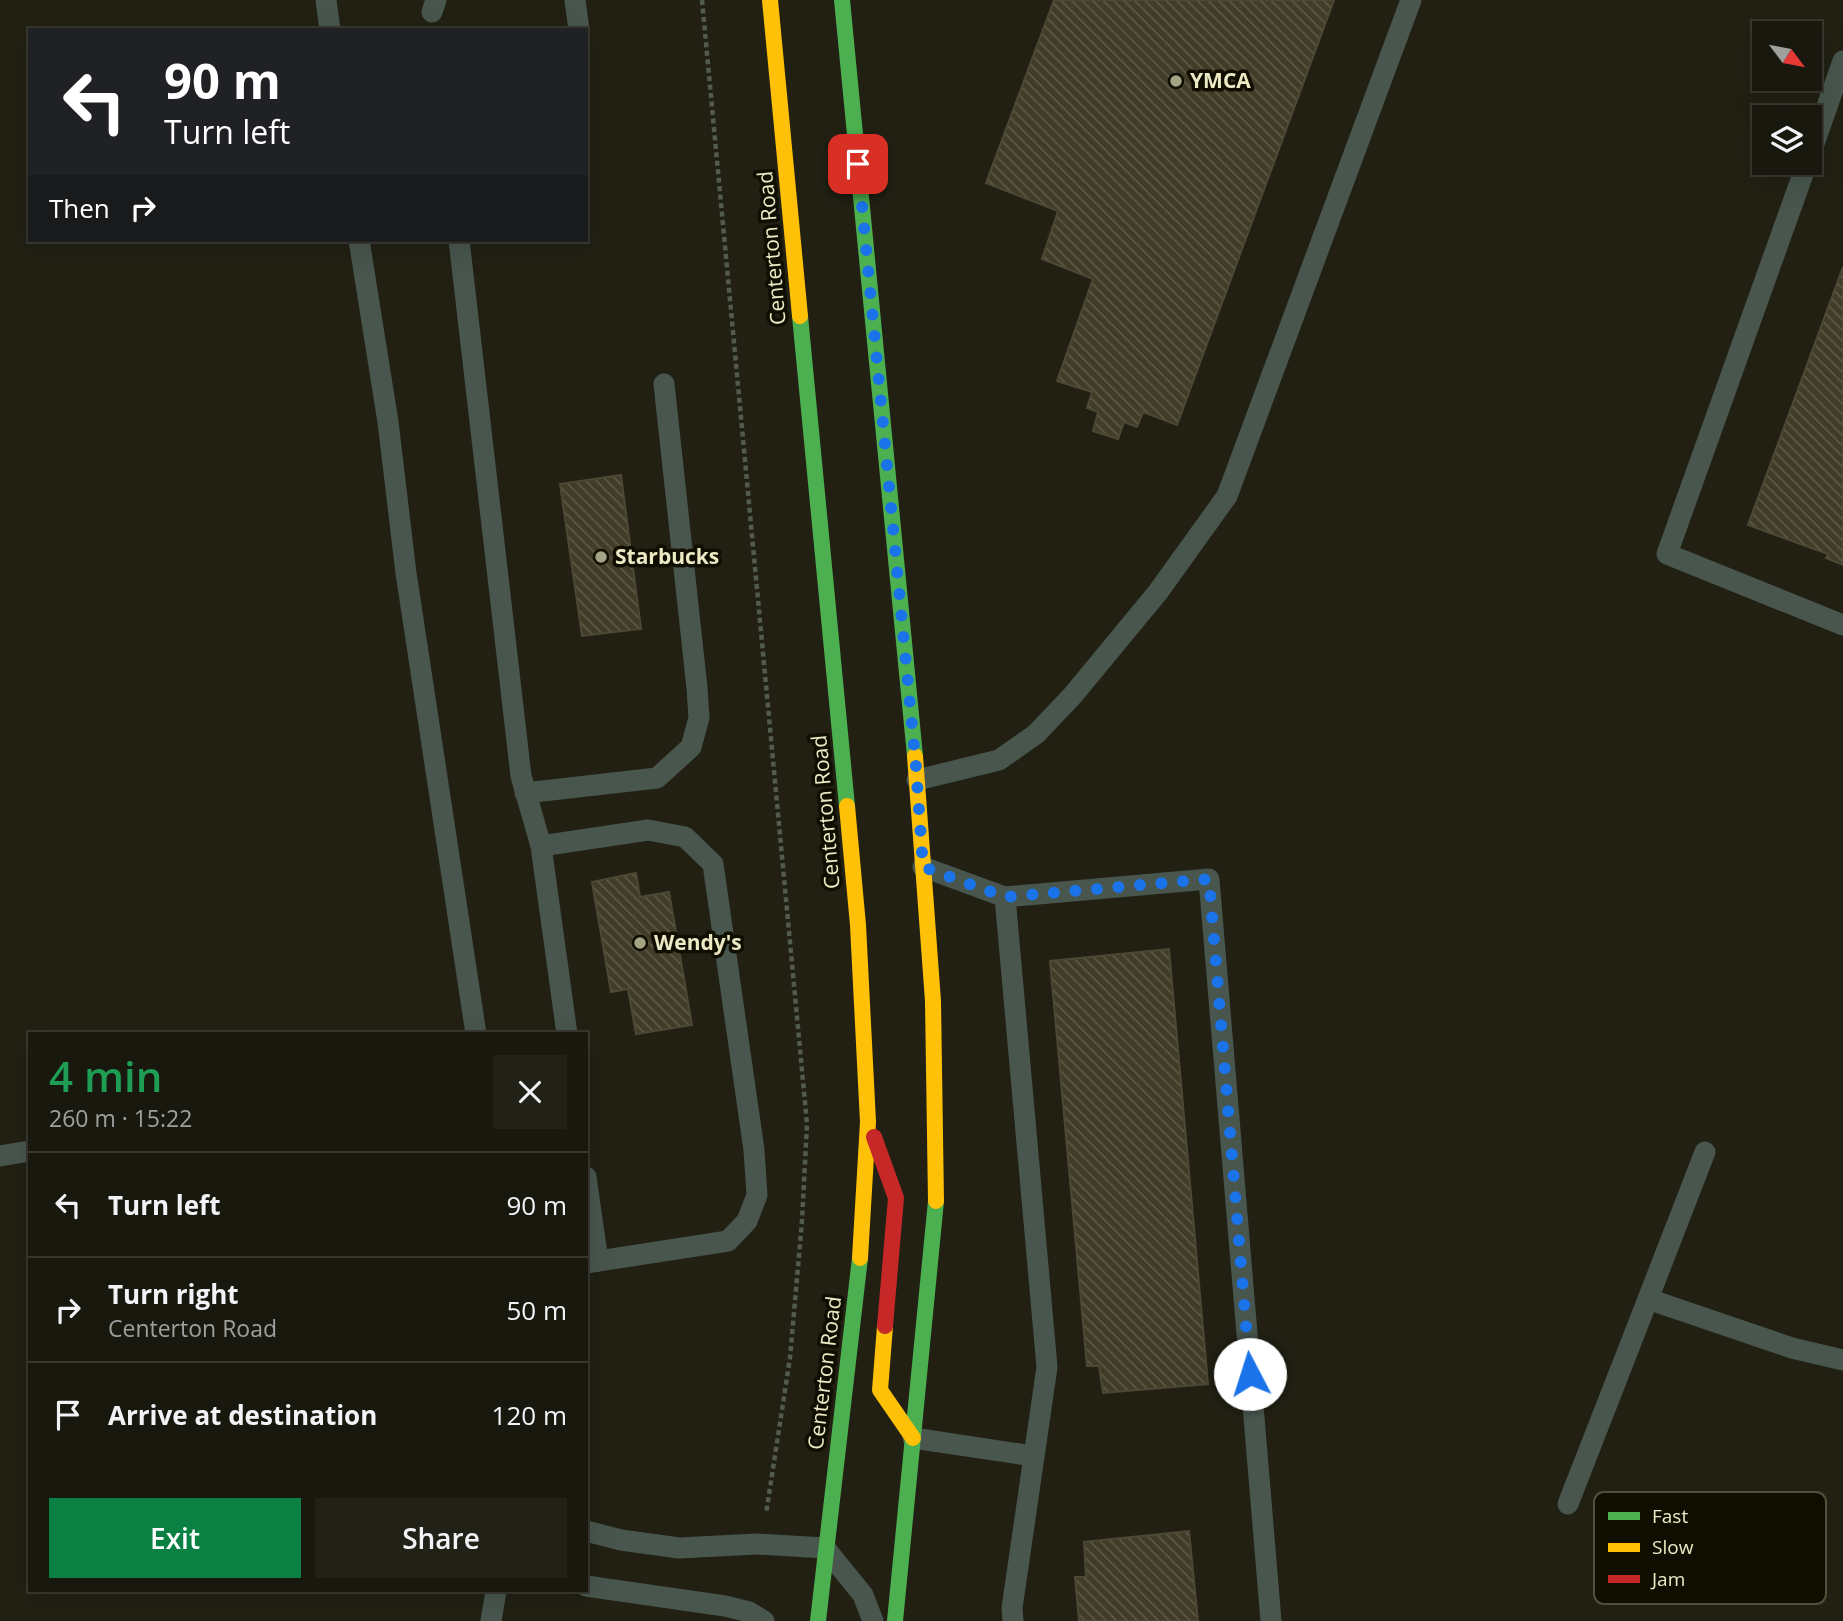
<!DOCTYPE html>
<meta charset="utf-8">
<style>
:root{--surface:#19180e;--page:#222117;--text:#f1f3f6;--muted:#9fa09e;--line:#37372e;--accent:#0b8043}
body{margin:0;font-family:"Open Sans",sans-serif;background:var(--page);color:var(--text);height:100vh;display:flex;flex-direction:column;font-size:26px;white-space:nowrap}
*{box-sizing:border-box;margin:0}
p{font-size:23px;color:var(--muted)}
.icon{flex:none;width:38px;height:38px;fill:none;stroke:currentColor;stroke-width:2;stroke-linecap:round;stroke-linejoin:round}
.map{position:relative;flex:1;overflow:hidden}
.drawer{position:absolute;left:28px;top:1032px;width:560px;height:560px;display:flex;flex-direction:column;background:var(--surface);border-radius:0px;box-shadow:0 7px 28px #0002,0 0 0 2px var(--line)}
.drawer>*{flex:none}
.hud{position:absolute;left:28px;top:28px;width:560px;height:214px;border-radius:0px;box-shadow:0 7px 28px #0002,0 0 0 2px var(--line);background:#202124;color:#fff;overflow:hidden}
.needle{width:46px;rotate:122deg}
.tools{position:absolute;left:1752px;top:21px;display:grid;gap:14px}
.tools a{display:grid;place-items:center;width:70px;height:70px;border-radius:0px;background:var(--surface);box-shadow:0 7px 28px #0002,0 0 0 2px var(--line);font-size:35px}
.pin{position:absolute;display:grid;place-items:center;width:60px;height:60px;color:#fff;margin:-30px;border-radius:14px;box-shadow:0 4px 10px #0006}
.me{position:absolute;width:77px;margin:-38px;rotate:355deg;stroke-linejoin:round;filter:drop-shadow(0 0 5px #0008)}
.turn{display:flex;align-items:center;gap:24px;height:147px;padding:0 21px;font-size:32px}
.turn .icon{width:91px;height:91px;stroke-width:2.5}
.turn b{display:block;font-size:49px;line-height:60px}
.then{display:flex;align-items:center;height:66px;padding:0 21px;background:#0003;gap:14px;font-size:26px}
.round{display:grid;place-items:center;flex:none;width:74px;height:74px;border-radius:0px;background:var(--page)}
.summary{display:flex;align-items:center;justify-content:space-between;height:119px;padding:0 21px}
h1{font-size:42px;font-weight:600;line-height:52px;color:#1e9e55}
.primary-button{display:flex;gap:14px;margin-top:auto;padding:14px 21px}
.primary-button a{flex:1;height:80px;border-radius:0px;background:var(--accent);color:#fff;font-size:28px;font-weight:600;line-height:80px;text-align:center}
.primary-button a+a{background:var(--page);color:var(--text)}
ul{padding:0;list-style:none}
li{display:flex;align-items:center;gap:21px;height:105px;padding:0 21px;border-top:2px solid var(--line)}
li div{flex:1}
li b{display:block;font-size:26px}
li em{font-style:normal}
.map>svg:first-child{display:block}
</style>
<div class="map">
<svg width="1843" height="1621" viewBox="0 0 1843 1621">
<defs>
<pattern id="building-back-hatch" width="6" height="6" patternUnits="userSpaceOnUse" patternTransform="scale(1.75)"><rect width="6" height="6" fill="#413c28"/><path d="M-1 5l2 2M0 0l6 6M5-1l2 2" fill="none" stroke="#5d5846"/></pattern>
</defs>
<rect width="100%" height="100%" fill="#212013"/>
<g fill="url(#building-back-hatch)" stroke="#4d4835" stroke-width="2">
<path d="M1054 0H1334L1177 425 1143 412 1137 427 1124 422 1118 439 1093 431 1098 412 1087 408 1092 392 1057 381 1093 279 1042 259 1058 211 986 183Z"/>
<path d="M1843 267V565L1826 558 1828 554 1748 525Z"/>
<path d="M621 475 641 629 582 636 560 484Z"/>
<path d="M636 873 640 897 669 892 692 1025 636 1034 628 989 611 992 592 882Z"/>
<path d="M1169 949 1208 1384 1103 1393 1099 1366H1087L1050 961Z"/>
<path d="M1189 1531 1198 1621H1079L1075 1577H1086L1084 1542Z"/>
</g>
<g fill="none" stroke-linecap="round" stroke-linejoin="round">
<path stroke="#535a4f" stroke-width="4.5" stroke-dasharray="5 3.5" stroke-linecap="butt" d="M702 0 807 1124 802 1221 790 1358 766 1514"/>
<g stroke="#48564e" stroke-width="21">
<path d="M326 0 330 30"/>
<path d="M575 0 579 30"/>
<path d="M432 12 436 0"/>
<path d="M1810 155 1843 61"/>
<path d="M1807 163 1667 554 1843 625"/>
<path d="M359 240 388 422 406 573 476 1034"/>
<path d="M459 240 521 776 541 846 567 1034"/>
<path d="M917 780 999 760 1036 734 1073 695 1158 592 1227 496 1411 0"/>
<path d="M525 793 657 778 691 747 699 718 697 688 664 384"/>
<path d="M541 846 648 830 685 837 713 864 754 1150 757 1195 747 1221 728 1241 586 1263"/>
<path d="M923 867 1005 897"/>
<path d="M1705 1152 1648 1299 1792 1348 1843 1360"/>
<path d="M0 1156 30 1151"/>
<path d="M586 1177 598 1261"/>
<path d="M913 1438 1033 1456"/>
<path d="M1568 1504 1648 1299"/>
<path d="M586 1531 621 1540 679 1548 757 1544 825 1548 863 1595 873 1621"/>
<path d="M586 1586 725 1606 749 1612 764 1621"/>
<path d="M491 1621 496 1591"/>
<path d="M1013 1621 1012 1608 1047 1367 1005 897 1209 879 1271 1621"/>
</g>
<g stroke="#4caf50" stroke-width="16">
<path d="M842 0 915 756"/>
<path d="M800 316 847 806"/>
<path d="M818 1621 860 1258"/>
<path d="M895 1621 936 1201"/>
</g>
<g stroke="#ffc107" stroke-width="16">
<path d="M770 0 800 316"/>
<path d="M915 756 933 1001 936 1201"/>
<path d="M847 806 858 925 868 1122 860 1258"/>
<path d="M885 1326 880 1390 913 1438"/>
</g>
<path stroke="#c62828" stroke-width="16" d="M874 1137 896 1198 885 1326"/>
</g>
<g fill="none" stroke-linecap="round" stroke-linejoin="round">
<path stroke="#1a73e8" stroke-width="12" stroke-dasharray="0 21.6" d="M858 164 916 767 923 867 1005 897 1209 879 1250 1374"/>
</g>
<g fill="#a5a386" stroke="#100e00" stroke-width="2.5">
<circle cx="1176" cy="81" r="7"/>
<circle cx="601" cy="557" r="7"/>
<circle cx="640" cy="943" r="7"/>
</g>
<g text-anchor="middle" stroke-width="7" stroke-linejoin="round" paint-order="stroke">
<g font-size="21" font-weight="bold" fill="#eceac4" stroke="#100e00" text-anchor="start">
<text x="1190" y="88">YMCA</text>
<text x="615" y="564">Starbucks</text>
<text x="654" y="950">Wendy's</text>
</g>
<g font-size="21" fill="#eceac4" stroke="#100e00">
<text transform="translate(772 248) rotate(-95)" y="7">Centerton Road</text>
<text transform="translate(826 812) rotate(-95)" y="7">Centerton Road</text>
<text transform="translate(825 1373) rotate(-83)" y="7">Centerton Road</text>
</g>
</g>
<rect x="1594" y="1492" width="232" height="112" rx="10" fill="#100e00" stroke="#52503b" stroke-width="2"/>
<rect x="1608" y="1512" width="32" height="8" fill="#4caf50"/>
<rect x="1608" y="1543" width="32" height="9" fill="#ffc107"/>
<rect x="1608" y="1575" width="32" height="8" fill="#c62828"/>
<g font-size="19" fill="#eceac4">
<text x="1652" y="1523">Fast</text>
<text x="1652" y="1554">Slow</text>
<text x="1652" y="1586">Jam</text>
</g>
</svg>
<div class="tools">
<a><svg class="needle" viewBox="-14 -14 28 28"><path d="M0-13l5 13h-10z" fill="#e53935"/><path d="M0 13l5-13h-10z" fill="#9fa09e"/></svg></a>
<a><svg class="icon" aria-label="layers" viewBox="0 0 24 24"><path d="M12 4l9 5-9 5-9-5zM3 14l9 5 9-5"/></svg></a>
</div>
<div class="pin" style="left:858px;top:164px;background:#d93025"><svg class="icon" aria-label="arrive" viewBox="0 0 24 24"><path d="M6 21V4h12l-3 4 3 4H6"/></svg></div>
<svg class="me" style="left:1250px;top:1374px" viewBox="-20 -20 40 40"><circle r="19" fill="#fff"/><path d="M0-13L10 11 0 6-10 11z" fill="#1a73e8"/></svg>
<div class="hud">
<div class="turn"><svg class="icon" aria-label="left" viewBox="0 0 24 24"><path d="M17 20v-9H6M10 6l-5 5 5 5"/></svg><div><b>90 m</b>Turn left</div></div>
<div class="then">Then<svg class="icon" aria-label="right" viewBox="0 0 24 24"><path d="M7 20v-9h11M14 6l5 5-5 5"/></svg></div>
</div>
<section class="drawer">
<div class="summary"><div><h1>4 min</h1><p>260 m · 15:22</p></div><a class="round"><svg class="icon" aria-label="close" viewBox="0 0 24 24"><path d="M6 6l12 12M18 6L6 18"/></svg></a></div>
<ul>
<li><svg class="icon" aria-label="left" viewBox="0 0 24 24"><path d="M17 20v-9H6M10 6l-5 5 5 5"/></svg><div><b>Turn left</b></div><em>90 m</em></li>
<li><svg class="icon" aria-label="right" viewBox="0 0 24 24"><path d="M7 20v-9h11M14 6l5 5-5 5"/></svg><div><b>Turn right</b><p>Centerton Road</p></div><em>50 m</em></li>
<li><svg class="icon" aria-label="arrive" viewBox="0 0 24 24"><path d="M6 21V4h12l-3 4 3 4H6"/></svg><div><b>Arrive at destination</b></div><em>120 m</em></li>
</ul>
<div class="primary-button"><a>Exit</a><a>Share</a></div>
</section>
</div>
